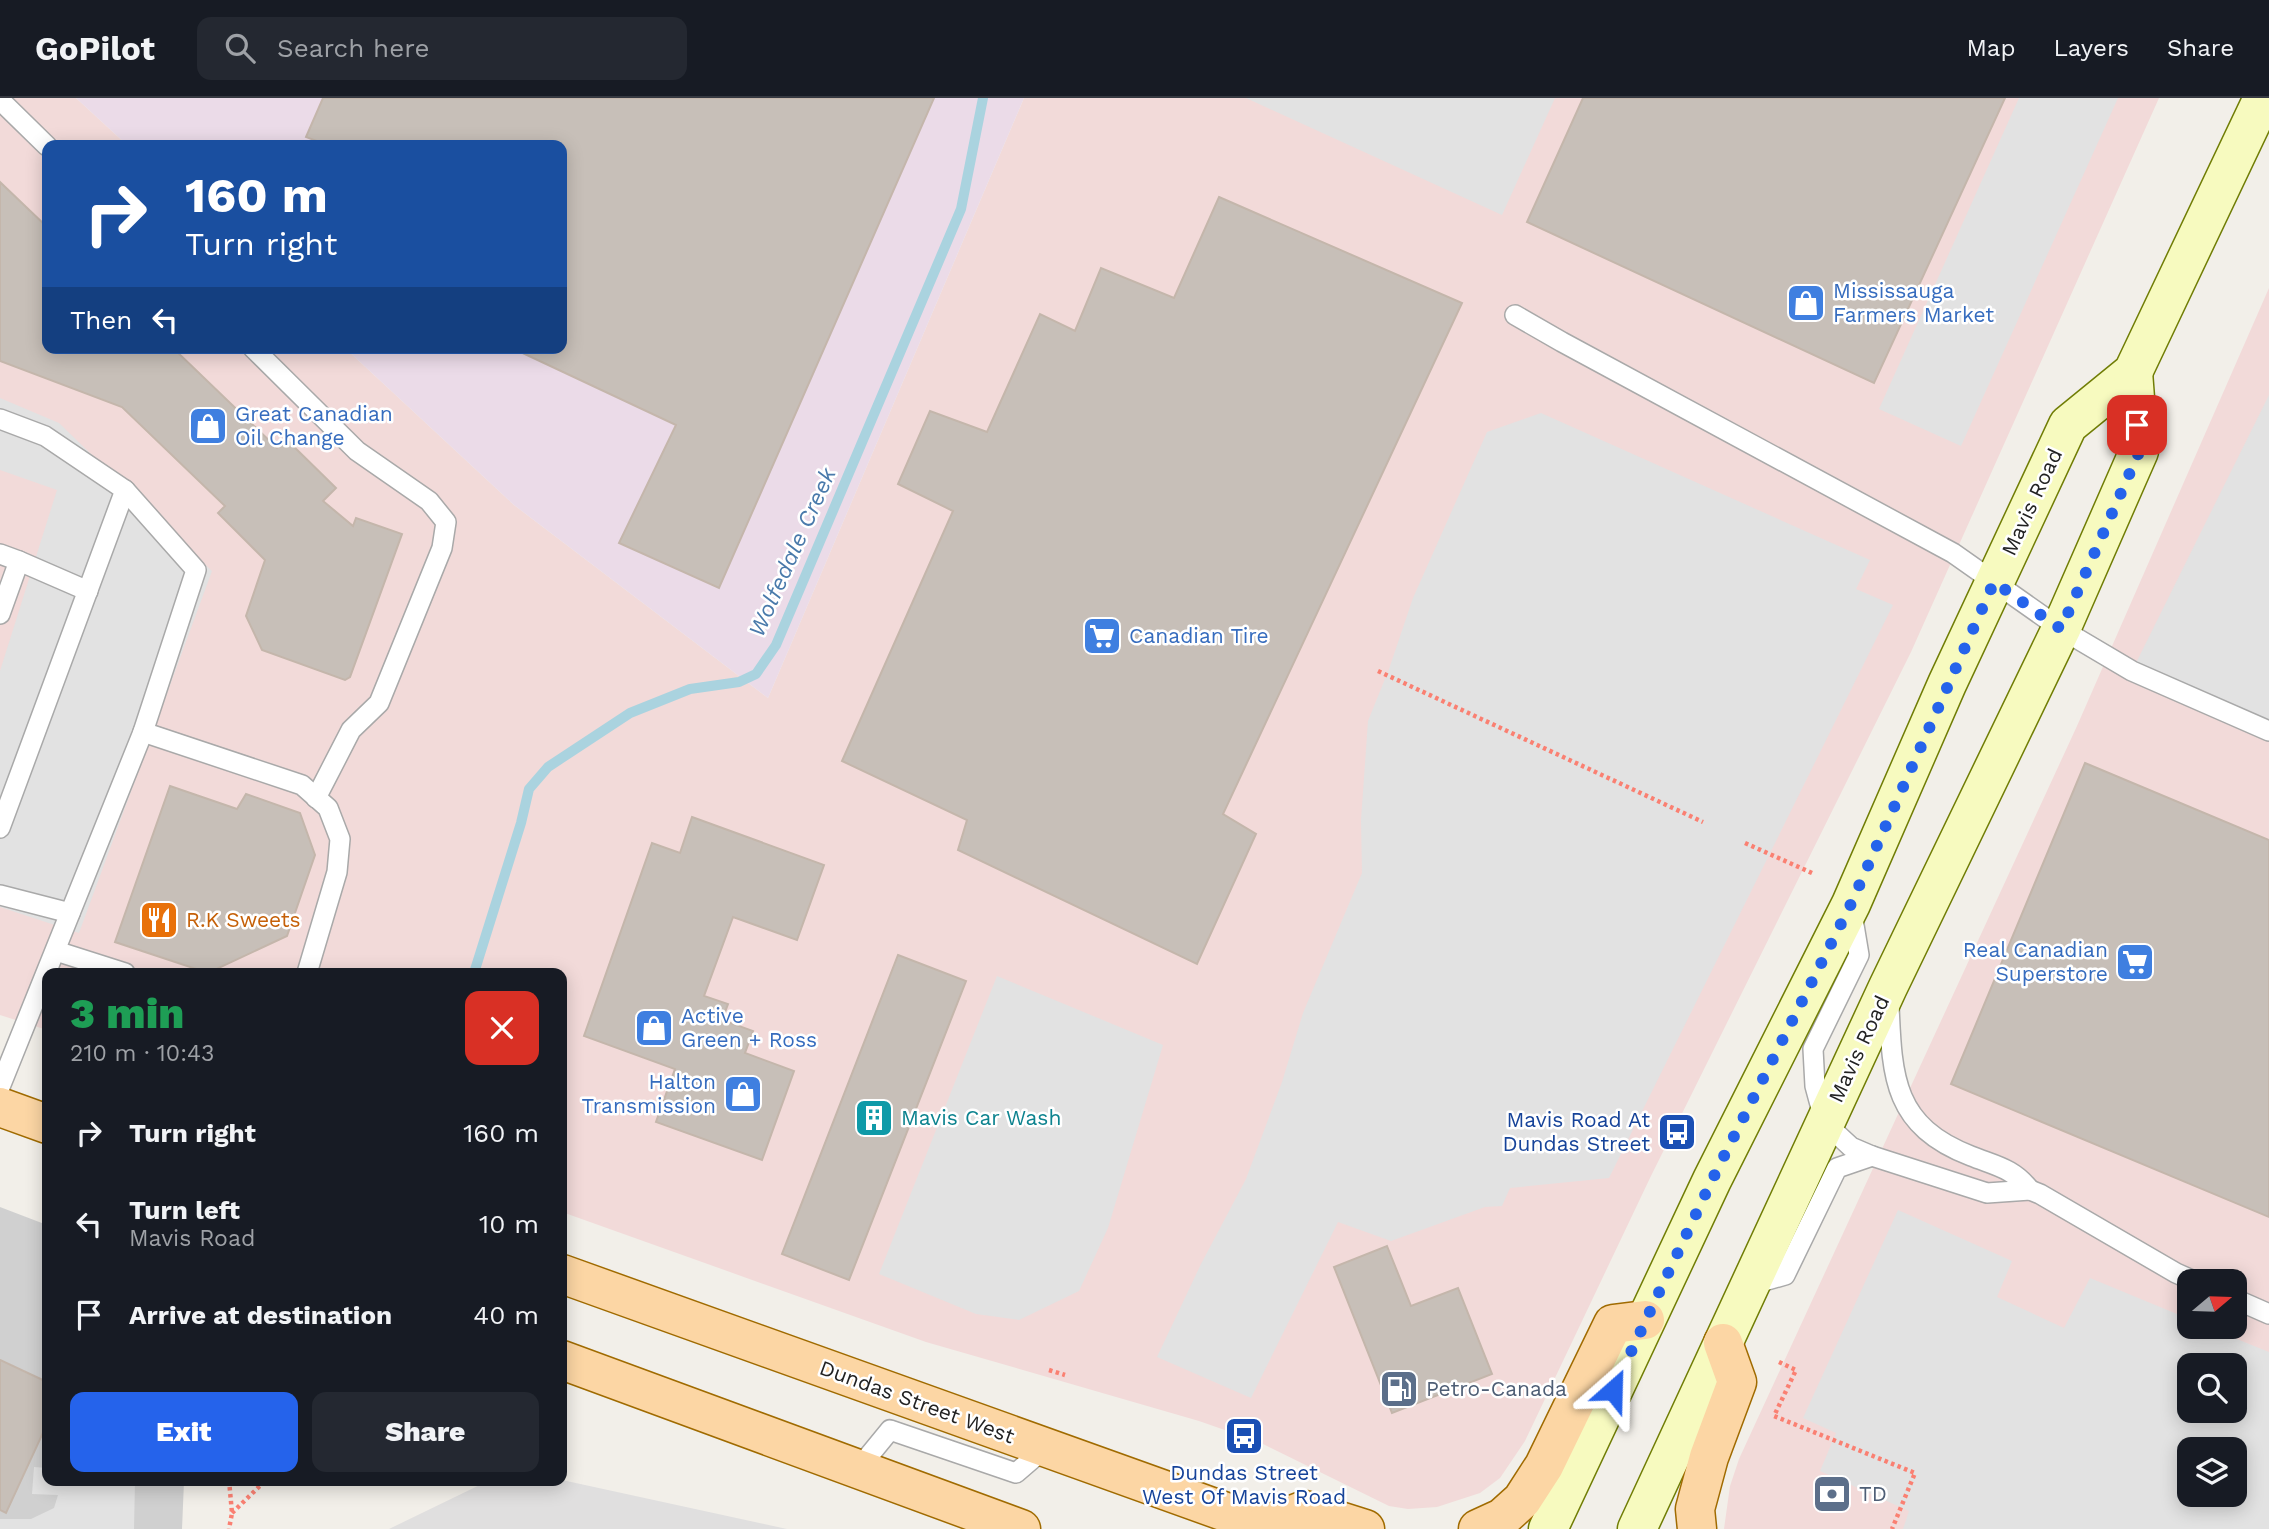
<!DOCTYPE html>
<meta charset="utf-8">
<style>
:root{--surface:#171b24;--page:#242831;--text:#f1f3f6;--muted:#9ea1a6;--line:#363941;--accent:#2563eb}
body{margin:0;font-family:"Work Sans",sans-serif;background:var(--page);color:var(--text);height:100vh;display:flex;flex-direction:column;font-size:26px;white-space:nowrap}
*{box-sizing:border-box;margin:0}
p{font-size:23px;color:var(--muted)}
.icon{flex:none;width:38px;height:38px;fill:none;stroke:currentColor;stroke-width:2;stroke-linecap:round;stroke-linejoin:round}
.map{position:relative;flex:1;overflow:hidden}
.drawer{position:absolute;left:42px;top:870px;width:525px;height:518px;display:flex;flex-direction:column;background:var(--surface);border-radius:14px;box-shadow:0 4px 18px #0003}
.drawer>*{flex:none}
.hud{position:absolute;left:42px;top:42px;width:525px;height:214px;border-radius:14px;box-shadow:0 4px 18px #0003;background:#1a4fa0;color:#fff;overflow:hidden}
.needle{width:46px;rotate:71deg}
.controls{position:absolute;left:2177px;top:1171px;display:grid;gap:14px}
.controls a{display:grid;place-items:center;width:70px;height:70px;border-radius:14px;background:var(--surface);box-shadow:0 4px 18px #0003;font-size:35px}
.pin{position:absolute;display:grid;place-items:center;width:60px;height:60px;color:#fff;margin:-30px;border-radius:14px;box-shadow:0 4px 10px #0006}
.me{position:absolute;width:77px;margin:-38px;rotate:25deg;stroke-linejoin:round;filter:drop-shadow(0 0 5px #0008)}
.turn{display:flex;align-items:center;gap:24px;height:147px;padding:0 28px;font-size:32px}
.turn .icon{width:91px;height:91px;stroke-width:2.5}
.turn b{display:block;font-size:49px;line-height:60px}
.then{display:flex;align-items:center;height:66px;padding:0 28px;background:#0003;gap:14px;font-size:26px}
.round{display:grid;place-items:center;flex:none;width:74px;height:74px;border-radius:14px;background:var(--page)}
.summary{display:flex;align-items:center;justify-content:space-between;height:119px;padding:0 28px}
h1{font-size:42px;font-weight:800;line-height:52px;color:#1e9e55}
.primary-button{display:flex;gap:14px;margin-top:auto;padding:14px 28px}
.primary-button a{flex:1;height:80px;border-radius:14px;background:var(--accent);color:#fff;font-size:28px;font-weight:800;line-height:80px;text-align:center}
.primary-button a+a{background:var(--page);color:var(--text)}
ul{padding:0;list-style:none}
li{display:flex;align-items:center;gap:21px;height:91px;padding:0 28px}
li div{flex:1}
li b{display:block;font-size:26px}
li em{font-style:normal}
header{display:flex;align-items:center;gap:42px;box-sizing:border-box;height:98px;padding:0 35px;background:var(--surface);border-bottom:2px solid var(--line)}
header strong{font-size:33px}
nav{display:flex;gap:38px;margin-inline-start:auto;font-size:24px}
.search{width:490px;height:63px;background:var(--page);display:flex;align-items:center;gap:18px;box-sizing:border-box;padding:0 24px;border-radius:14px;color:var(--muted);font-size:26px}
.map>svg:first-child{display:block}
</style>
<header>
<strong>GoPilot</strong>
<div class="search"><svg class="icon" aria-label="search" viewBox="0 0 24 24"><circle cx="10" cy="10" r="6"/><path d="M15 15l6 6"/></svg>Search here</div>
<nav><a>Map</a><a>Layers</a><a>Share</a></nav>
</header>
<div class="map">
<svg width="2269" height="1431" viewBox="0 0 2269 1431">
<rect width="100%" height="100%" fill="#f2efe9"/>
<path fill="#e0dfdf" d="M562 1382 787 1431H389L488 1383Z"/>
<g fill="#f2dad9" fill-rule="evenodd">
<path d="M0 0H76L127 47H47V250H345L514 407 768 600 1024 0H2159L1911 554 1650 1080 1525 1343 1500 1380 1480 1395 1437 1409 1408 1411 1389 1408 1259 1344 1199 1323 926 1244 562 1114V875H47V932L0 917Z"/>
<path d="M2269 190V1431H1724L1730 1388 1739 1361 2077 628ZM2189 1183H2235V1228H2189ZM2189 1267H2235V1312H2189ZM2189 1351H2235V1396H2189Z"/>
</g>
<path fill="#ebdbe8" d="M76 0H1024L768 600 514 407 345 250H562V47H127Z"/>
<path fill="#d0d0d0" d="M0 1109 47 1127V1382L184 1383 182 1431H0Z"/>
<g fill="#e2e2e2" fill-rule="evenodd">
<path d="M1246 0H1555L1502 117Z"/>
<path d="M2019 0H2118L1961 348 1879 311Z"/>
<path d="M2269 297V633L2132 573Z"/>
<path d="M0 300 59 325 212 473 79 835 0 809V573L57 392 0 372Z"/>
<path d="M1541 315 1870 462 1856 491 1893 507 1609 1080 1510 1090 1502 1108 1485 1109 1391 1143 1338 1124 1251 1300 1157 1259 1201 1166 1246 1081 1282 984 1303 915 1362 775 1361 722 1368 623 1389 571 1413 500 1487 334Z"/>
<path d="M997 878 1163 947 1108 1130 1079 1193 1019 1222 976 1216 879 1176Z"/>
<path d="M1898 1112 2012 1163 1997 1199 2064 1230 2090 1180 2189 1221V1228L2207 1229 2269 1254V1431H1903L1909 1413 1820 1373 1836 1335 1803 1320ZM2189 1267H2235V1312H2189ZM2189 1351H2235V1396H2189Z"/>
<path d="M34 1369 47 1370V1382L135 1383 134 1431H0V1421H31L54 1410 58 1397 32 1396Z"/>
</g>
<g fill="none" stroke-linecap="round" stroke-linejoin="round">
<path stroke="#aad3df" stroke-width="10" d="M474 875 521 725 529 691 548 669 630 615 690 591 739 584 756 576 776 547 961 111 983 0"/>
</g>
<g fill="#c7bfb8" stroke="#c4b6ab" stroke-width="2">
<path d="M323 0H934L719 490 619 445 676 327 512 250H562V47H327L306 39Z"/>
<path d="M1583 0H2005L1874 285 1527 124Z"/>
<path d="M0 84 47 129V250H173L277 350 286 341 336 390 323 403 353 428 356 420 402 436 350 579 345 582 262 552 246 518 265 462 218 415 225 408 122 309 0 263Z"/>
<path d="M1219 99 1462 205 1223 716 1256 736 1197 866 958 752 967 722 842 663 953 413 898 386 930 313 987 334 1040 216 1075 233 1101 170 1174 200Z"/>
<path d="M2085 665 2269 742V1119L1951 986Z"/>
<path d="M170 688 237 711 246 696 300 715 315 757 287 838 208 875 115 844Z"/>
<path d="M692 719 824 767 797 842 733 819 704 898 728 906 722 922 753 933 745 955 794 973 762 1062 656 1024 675 971 584 938 652 745 680 755Z"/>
<path d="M898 857 966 883 849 1182 782 1156Z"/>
<path d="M1387 1148 1411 1208 1458 1190 1492 1276 1392 1315 1334 1169Z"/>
<path d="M0 1262 47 1284V1326L6 1415 0 1412Z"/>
</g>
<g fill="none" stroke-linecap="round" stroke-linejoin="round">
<defs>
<g id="lane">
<path d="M0 2 47 48"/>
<path d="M1515 217 1562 244 1953 455 2061 531 2132 573 2269 633"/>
<path d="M253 250 357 353 429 403 446 424 442 450 379 605 351 632 316 700"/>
<path d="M0 321 45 338 125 392 0 730"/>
<path d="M0 456 19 463 0 516"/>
<path d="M19 463 88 493"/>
<path d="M143 634 302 687 328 710 340 741 337 774 307 875"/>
<path d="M0 797 70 815"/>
<path d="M1852 815 1859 857 1813 951 1815 988 1825 1025 1851 1049 1872 1058 1987 1095 2030 1092 2040 1096 2176 1175 2194 1183"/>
<path d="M56 853 125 875"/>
<path d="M1889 907C1892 981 1894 1028 1971 1058 1996 1068 2013 1070 2030 1092"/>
<path d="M0 989 143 634 196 472 125 392"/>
<path d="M1750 1187 1785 1177 1837 1070 1872 1058"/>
<path d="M2235 1201 2269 1216"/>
<path d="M858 1371 890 1332 1016 1375 1045 1350"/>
</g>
<g id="secondary">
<path d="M1548 1431 1712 1082 1851 806 1947 586 2068 327 2133 274 2263 0"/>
<path d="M1637 1431 1888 889 2061 531 2139 353 2133 274"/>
</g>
<g id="primary">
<path d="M0 1009 47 1026"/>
<path d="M562 1176 1273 1431"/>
<path d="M562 1262 1021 1431"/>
<path d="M1263 1428 1305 1412 1365 1431"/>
<path d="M1478 1431 1502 1420 1522 1402 1544 1368 1613 1226 1645 1222"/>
<path d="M1697 1431 1695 1411 1709 1359 1737 1284 1723 1245"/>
</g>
</defs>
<use href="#lane" stroke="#a9a9a9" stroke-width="22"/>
<use href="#secondary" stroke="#707d05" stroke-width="41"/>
<use href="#primary" stroke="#a06b00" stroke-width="41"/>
<g stroke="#fa8072" stroke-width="4.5" stroke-dasharray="3.5 3.5" stroke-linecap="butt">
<path d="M1378 573 1703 724"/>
<path d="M1745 745 1812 775"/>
<path d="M1779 1264 1796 1272 1774 1318 1915 1375 1892 1431"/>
<path d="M1049 1272 1065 1277"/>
<path d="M229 1382 232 1415 229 1431"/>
<path d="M232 1415 266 1382"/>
</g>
<use href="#lane" stroke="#fff" stroke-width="19"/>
<use href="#secondary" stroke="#f7fabf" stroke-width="38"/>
<use href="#primary" stroke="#fcd6a4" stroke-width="38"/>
</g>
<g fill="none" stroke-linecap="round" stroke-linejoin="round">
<path stroke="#2563eb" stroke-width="12" stroke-dasharray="0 21.6" d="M1613 1292 1712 1082 1851 806 1994 484 2061 531 2139 354 2137 327"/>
</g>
<defs>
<symbol id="shop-square" viewBox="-11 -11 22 22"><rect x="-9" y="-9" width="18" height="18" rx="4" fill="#3f7fe0" stroke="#fff"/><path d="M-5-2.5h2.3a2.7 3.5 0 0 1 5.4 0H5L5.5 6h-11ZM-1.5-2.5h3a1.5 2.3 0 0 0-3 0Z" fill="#fff"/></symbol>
<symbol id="supermarket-square" viewBox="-11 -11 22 22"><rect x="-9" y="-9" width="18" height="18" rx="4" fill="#3f7fe0" stroke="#fff"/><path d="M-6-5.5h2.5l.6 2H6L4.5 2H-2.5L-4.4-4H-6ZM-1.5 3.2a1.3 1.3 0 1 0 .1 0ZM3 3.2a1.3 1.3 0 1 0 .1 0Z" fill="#fff"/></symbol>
<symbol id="restaurant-square" viewBox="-11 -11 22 22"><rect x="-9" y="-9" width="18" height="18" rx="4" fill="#e8710a" stroke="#fff"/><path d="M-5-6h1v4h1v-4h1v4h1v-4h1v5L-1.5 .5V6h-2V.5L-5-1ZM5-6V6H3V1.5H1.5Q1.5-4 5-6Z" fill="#fff"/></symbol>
<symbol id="building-square" viewBox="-11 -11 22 22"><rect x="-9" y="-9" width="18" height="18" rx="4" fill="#0f9aa8" stroke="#fff"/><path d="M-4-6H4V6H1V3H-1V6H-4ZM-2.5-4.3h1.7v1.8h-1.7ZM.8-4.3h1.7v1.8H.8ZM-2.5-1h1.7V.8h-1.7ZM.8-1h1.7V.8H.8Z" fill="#fff"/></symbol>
<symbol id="bus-square" viewBox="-11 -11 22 22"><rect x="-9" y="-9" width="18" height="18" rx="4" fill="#1a4fb4" stroke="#fff"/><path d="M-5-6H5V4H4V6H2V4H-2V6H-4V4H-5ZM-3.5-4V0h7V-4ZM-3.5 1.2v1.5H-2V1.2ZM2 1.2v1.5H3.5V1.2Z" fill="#fff"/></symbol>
<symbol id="fuel-square" viewBox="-11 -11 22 22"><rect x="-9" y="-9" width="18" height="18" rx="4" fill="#5c6f8a" stroke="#fff"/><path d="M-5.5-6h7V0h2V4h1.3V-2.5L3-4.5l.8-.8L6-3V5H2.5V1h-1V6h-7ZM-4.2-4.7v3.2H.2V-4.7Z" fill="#fff"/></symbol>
<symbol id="bank-square" viewBox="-11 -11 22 22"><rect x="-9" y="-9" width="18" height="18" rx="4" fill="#5c6f8a" stroke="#fff"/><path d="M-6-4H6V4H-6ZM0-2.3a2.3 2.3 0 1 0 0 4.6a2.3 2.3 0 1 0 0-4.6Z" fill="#fff"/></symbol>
</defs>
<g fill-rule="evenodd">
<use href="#shop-square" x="1784" y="183" width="44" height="44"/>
<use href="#shop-square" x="186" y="306" width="44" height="44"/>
<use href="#supermarket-square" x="1080" y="516" width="44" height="44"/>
<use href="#restaurant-square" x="137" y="800" width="44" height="44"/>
<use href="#supermarket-square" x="2113" y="842" width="44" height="44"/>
<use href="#shop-square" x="632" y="908" width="44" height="44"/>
<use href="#shop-square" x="721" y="974" width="44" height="44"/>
<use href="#building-square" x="852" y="998" width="44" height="44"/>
<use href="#bus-square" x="1655" y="1012" width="44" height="44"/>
<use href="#fuel-square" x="1377" y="1269" width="44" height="44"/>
<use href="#bus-square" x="1222" y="1316" width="44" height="44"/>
<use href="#bank-square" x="1810" y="1374" width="44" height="44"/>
</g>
<g text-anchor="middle" stroke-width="5" stroke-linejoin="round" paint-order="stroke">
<g font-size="21" fill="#366cbe" stroke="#fff" text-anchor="start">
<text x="1833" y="200">Mississauga<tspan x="1833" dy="24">Farmers Market</tspan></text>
<text x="235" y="323">Great Canadian<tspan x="235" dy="24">Oil Change</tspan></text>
<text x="1129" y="545">Canadian Tire</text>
<text x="2108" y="859" text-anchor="end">Real Canadian<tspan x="2108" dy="24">Superstore</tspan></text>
<text x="681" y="925">Active<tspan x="681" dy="24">Green + Ross</tspan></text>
<text x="716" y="991" text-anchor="end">Halton<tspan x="716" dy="24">Transmission</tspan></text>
</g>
<g font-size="21" fill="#222" stroke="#fff">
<text transform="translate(2032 404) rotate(-65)" y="7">Mavis Road</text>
<text transform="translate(1859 951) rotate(-65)" y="7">Mavis Road</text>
<text transform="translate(917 1304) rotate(20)" y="7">Dundas Street West</text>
</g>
<g font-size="21" fill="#c56008" stroke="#fff" text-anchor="start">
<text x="186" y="829">R.K Sweets</text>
</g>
<g font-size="21" fill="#0d838f" stroke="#fff" text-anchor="start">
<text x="901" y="1027">Mavis Car Wash</text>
</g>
<g font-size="21" fill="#164399" stroke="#fff" text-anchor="end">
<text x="1650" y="1029">Mavis Road At<tspan x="1650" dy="24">Dundas Street</tspan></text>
<text x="1244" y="1382" text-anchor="middle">Dundas Street<tspan x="1244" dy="24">West Of Mavis Road</tspan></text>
</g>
<g font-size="21" fill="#4e5e75" stroke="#fff" text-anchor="start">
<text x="1426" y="1298">Petro-Canada</text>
<text x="1859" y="1403">TD</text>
</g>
<g font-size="23" font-style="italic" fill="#4a7aab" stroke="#fff">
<text transform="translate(792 454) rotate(-66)" y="8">Wolfedale Creek</text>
</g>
</g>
</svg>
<div class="controls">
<a><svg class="needle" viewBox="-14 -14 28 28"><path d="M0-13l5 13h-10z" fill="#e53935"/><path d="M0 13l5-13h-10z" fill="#9ea1a6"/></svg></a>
<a><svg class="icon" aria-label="search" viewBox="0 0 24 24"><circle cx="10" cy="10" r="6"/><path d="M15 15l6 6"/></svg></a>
<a><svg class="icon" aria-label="layers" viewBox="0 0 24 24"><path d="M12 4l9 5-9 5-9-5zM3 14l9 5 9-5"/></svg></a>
</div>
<div class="pin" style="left:2137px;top:327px;background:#d93025"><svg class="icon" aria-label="arrive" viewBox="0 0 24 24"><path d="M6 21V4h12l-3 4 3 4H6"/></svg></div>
<svg class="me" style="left:1613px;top:1292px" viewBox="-20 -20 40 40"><path d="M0-17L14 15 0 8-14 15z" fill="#2563eb" stroke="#fff" stroke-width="4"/></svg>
<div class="hud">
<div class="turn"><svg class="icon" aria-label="right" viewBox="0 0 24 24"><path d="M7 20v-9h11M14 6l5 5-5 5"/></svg><div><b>160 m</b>Turn right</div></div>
<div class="then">Then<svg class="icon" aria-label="left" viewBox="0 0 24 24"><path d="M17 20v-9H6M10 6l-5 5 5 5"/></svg></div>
</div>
<section class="drawer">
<div class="summary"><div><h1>3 min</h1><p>210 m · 10:43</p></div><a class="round" style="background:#d93025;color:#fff"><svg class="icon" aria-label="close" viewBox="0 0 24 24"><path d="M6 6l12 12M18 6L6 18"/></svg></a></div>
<ul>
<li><svg class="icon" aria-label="right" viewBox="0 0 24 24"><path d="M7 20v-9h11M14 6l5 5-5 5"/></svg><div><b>Turn right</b></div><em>160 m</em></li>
<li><svg class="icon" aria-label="left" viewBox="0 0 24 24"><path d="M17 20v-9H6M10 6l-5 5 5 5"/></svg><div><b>Turn left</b><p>Mavis Road</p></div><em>10 m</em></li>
<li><svg class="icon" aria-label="arrive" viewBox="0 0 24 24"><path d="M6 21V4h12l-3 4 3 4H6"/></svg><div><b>Arrive at destination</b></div><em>40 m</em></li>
</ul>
<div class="primary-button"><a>Exit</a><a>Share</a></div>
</section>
</div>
